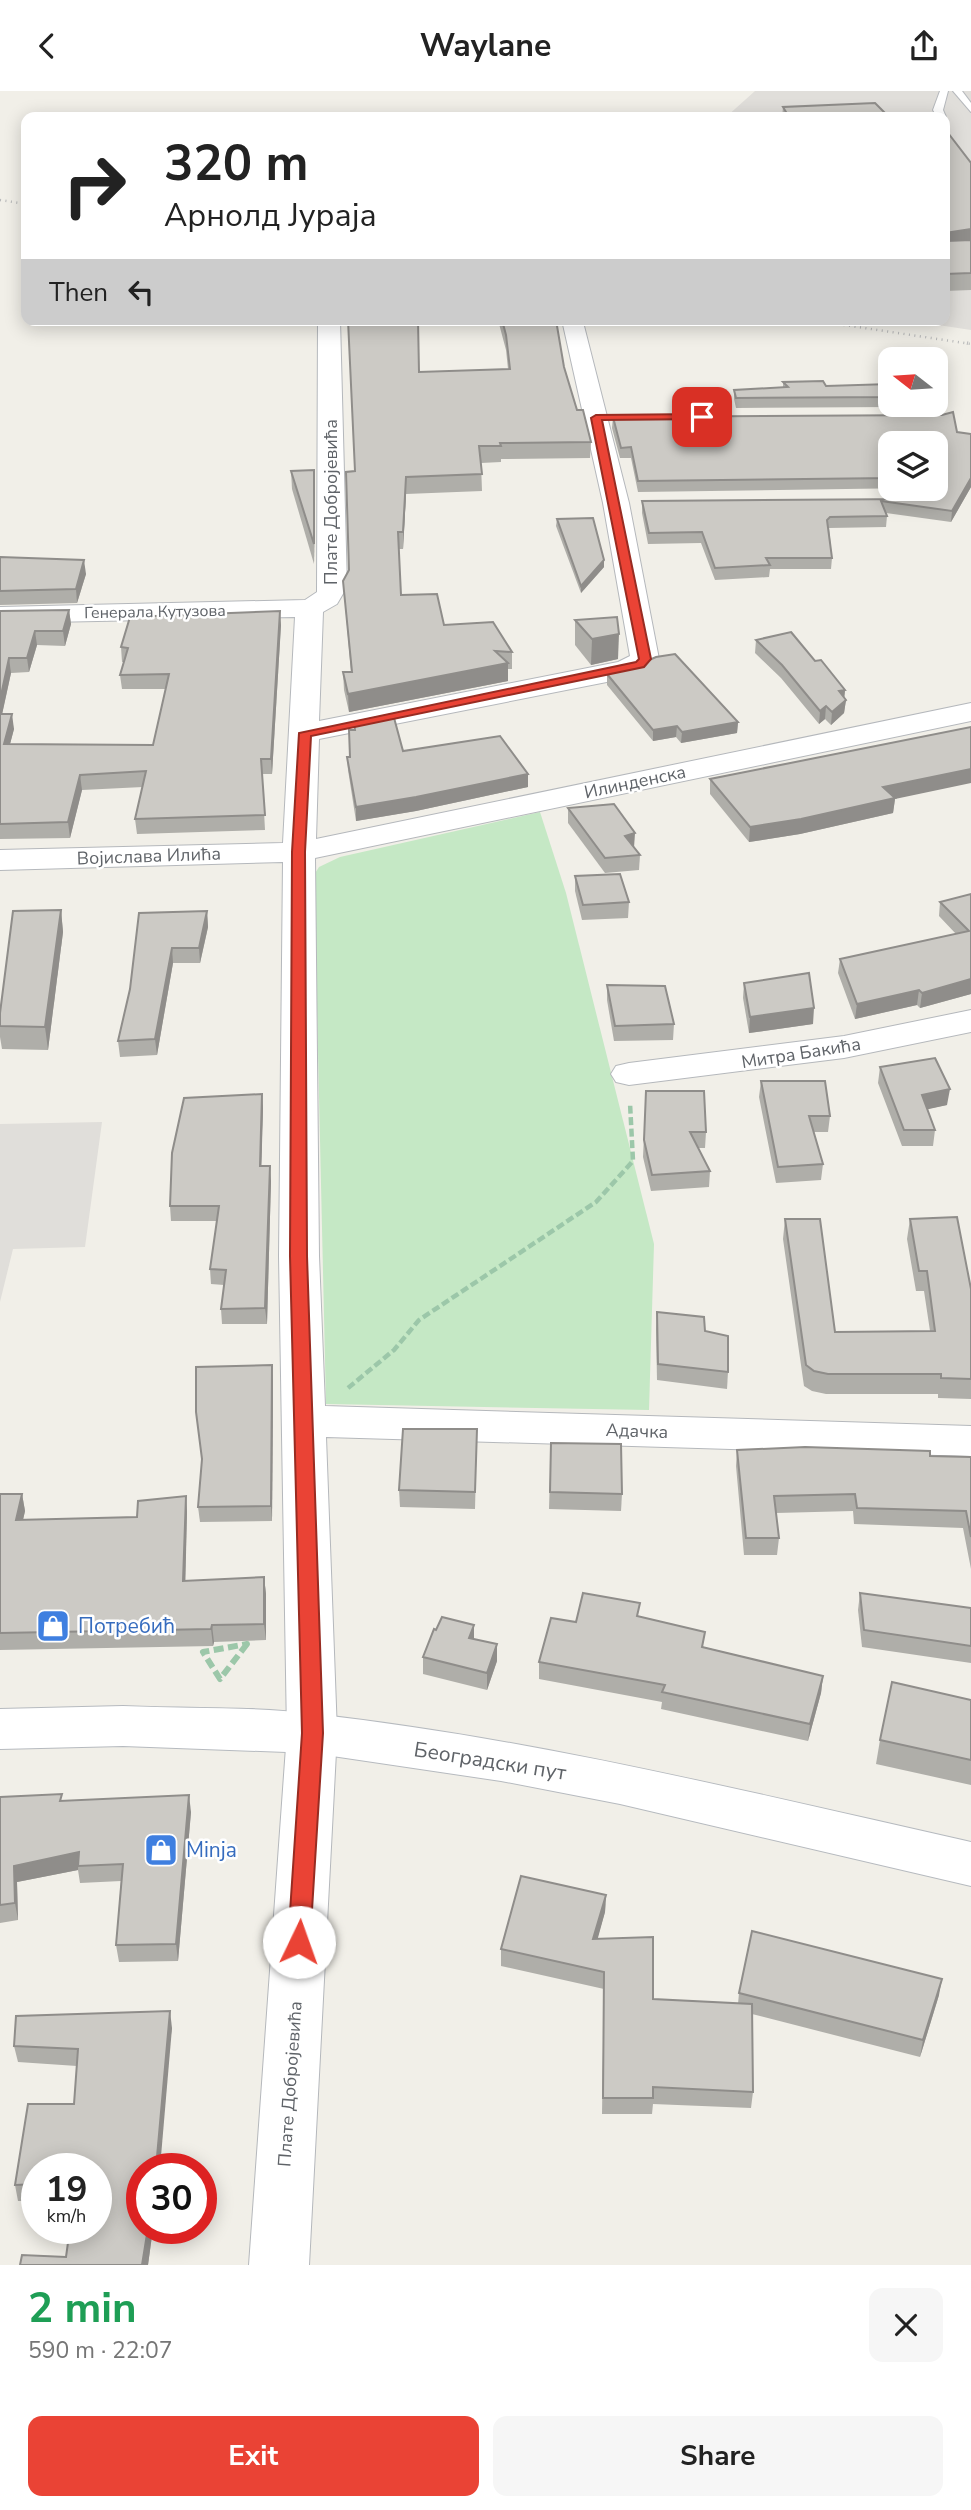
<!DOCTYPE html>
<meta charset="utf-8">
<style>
:root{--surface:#fff;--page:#f6f6f6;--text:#222;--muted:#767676;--accent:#ea4335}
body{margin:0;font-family:"Nunito Sans",sans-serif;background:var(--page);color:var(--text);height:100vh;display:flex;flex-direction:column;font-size:26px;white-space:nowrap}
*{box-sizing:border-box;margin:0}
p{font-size:23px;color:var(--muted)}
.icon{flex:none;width:38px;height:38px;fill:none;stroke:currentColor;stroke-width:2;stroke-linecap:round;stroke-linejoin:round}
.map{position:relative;height:2174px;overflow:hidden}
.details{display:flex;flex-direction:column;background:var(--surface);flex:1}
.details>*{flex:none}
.guide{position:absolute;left:21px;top:21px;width:929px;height:214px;border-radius:14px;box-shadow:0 4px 18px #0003;background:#fff;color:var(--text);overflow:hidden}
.needle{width:46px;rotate:287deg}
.buttons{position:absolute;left:878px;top:256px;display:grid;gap:14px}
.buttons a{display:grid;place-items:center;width:70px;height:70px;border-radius:14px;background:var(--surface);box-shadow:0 4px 18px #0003;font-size:35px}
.speed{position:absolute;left:21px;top:2062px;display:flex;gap:14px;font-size:35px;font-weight:700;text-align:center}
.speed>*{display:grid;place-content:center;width:91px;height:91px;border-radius:50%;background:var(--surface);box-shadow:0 4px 18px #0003;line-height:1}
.speed small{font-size:18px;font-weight:400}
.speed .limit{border:10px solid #d22;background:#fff;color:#111}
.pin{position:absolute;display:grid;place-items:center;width:60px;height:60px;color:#fff;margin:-30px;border-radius:14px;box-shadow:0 4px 10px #0006}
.me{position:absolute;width:77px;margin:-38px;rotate:3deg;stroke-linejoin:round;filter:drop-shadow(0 0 5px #0008)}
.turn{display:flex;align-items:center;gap:24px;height:147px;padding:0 28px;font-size:32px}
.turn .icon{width:91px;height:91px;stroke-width:2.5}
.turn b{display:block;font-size:49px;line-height:60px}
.then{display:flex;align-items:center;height:66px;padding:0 28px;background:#0003;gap:14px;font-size:26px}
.round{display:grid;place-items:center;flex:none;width:74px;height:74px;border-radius:14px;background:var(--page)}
.headline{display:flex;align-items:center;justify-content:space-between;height:119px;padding:0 28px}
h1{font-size:42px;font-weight:700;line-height:52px;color:#1e9e55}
.action{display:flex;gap:14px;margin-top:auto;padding:14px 28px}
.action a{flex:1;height:80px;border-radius:14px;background:var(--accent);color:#fff;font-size:28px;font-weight:700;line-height:80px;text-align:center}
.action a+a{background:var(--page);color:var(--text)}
header{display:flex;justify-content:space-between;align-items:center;height:91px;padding:0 28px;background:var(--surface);font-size:32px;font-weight:700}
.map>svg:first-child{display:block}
</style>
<header><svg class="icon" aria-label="back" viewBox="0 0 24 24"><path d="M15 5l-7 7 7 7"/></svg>Waylane<svg class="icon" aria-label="share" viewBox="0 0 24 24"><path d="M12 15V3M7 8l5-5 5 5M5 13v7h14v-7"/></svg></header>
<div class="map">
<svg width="971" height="2174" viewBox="0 0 971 2174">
<rect width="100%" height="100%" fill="#f1efe8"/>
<g fill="#e0deda">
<path d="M755 0H971V239L905 229H945V26H726Z"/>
<path d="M102 1031 85 1156 13 1158 0 1211V1033Z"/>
</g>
<path fill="#c5e8c5" d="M540 721 566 802 654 1153 649 1319 326 1313 314 784 319 776 340 766Z"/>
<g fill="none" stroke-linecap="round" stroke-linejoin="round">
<defs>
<g id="lane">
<path d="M940 0H948L943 19 946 26 945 27 937 26 933 19Z"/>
<path d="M953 0H962L971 12V21Z"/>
</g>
<g id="street">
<path d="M318 229H340L347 496 337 513 323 521 319 630 618 571 630 565 603 412 562 229 583 231 629 412 659 568 655 574 627 587 319 648 316 748 971 612V630L315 767 319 1165 325 1315 971 1335V1365L326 1346 337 1642 309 2174H249L287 1642 279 1165 283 771 0 779V759L283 752 295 526 0 532V516L305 509 317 501Z"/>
<path d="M971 919V941L844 967 629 994 616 991 611 983 616 975 629 972 844 945Z"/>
</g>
<path id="secondary" d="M123 1615C186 1618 251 1615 314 1623 536 1648 753 1702 971 1751V1795L620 1713 501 1690 312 1662 123 1655 0 1658V1618Z"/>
</defs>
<use href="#lane" stroke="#b5b8bc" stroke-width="2"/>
<use href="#street" stroke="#b5b8bc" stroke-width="2"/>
<use href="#secondary" stroke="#b6babf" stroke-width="2"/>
<path stroke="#9cc7a9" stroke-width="4.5" stroke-dasharray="8 3.5" stroke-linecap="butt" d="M348 1297 394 1259 419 1229 596 1111 633 1070 630 1012"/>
<path stroke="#9cc7a9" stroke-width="6" stroke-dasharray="10 4.5" stroke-linecap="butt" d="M247 1553 220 1588 203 1561Z"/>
<use href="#lane" fill="#fff" fill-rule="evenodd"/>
<use href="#street" fill="#fff" fill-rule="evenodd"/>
<use href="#secondary" fill="#fff" fill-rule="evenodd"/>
<g stroke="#b6b7b8" stroke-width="2.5" stroke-dasharray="1 4.5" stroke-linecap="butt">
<path d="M0 109 26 113"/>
<path d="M811 229 971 253"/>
</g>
<path stroke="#b6b7b8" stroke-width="3.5" stroke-dasharray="1 6" stroke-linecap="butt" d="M967 252 971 253"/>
</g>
<g fill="#afaea9" fill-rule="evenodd">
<path d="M783 16 889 26H782Z"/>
<path d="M945 38 971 72V199L945 200Z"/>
<path d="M498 229H556L564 276 577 319 591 351 590 367 501 368V371L481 372 482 400 406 403 403 458H399L401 504 444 534 512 561V578H508V590L349 621 344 599 343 581H351L343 490 349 479 354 380 419 281 508 278 506 259Z"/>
<path d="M783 291 826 295H891V313H894L893 316 736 317 734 308V299L783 296Z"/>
<path d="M613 326 957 341 971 343V396L951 431 886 422 887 425 886 436 829 437 832 467 831 478H770L769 486 715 489 701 452 648 453 642 422V410L914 408 924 404 913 397 638 401 631 367H620L612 337ZM891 352 936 397H891Z"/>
<path d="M291 380 315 398 314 473 292 398Z"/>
<path d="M557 428 604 476 581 502 556 435Z"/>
<path d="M0 468 86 483 77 512 0 514Z"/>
<path d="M69 519 71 533 65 555 37 554 29 581 11 582 2 623 14 638 10 653 153 654 166 598H122L120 584 124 571H122L121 556 281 534 272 683H262L265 739 137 743 135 728 143 696 82 699 70 747 0 748V520Z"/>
<path d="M575 529 618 568 591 574 575 554Z"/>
<path d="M756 549 815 570 845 599 844 607 846 609 844 622 831 634 825 628 819 633 781 587 755 562Z"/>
<path d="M607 583 738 631 737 642 681 652 676 646 653 650 607 594Z"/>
<path d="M354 631 403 660 528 696 416 720 356 730 348 679 347 666H350L354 639Z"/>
<path d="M710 688 895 708 893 722 800 743 749 751 710 703Z"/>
<path d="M568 717 634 757 640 764 639 779 605 782 568 732Z"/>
<path d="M575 785 629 811 628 827 582 829 575 800Z"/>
<path d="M971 803V903L920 917 917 914 855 928 838 882 840 868 956 843 939 825 940 811Z"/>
<path d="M61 819 63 841 48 959 2 958 0 946V922Z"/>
<path d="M207 820 208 836 200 872H173L157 964 120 966 118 950 130 898Z"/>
<path d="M744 892 813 933 749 942 743 907Z"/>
<path d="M607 894 674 933 673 949 614 950 607 909Z"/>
<path d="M880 976 947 1014 927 1018 935 1039 933 1055H902L878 992Z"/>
<path d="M761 990 830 1025 828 1041H813L823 1073 821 1089 776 1092 759 1006Z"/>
<path d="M646 1000 706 1041 705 1057H698L710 1080 709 1096 651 1100 643 1066Z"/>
<path d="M262 1003 263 1017 261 1075 271 1090 267 1233H222L221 1218 224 1194 211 1193 210 1178 217 1130H171L170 1115Z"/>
<path d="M785 1128 835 1241 930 1240 924 1200H916L907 1148 910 1128 971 1198V1308L938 1307V1303H826L812 1300 804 1295 783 1148Z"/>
<path d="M657 1221 705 1240 728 1281 727 1298 657 1289 656 1238Z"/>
<path d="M273 1289 272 1430 200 1431 198 1416Z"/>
<path d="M477 1338 475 1418 400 1416 399 1399Z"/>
<path d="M551 1352 622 1403 621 1420 549 1418Z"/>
<path d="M737 1359 971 1366V1478L963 1437 854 1433 853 1420 776 1422 779 1447 777 1464H744L736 1375Z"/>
<path d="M0 1403H22L25 1420 23 1429 137 1426 186 1405 187 1421 185 1490 264 1486 266 1503V1549L214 1551 213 1555 0 1559Z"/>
<path d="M860 1502 971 1517V1572L862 1556 858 1519Z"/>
<path d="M639 1526 704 1556 823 1585 821 1602 808 1650 661 1618 662 1611 539 1588V1571L576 1531Z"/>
<path d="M474 1548 497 1570 487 1599 423 1583V1566Z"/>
<path d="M971 1609V1694L876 1673 880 1649Z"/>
<path d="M0 1706 63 1710 191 1721 178 1870 119 1871 116 1854 121 1790 80 1792 78 1779 17 1791 18 1829 0 1832Z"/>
<path d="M606 1804 605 1821 597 1848 653 1908 738 1913 739 1902 939 1904 920 1966 752 1923 753 2001 751 2017 653 2013 652 2023H602L604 1898 501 1875V1858Z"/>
<path d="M172 1937 142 2137H153L148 2174 96 2077H37V2110H18L15 2094 74 2013 77 1975 18 1971 14 1955Z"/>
</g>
<g fill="#8f8d8a">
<path d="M971 138V154L945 158V142Z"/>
<path d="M314 379 315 398 314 473Z"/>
<path d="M406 386V403L403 458V441Z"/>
<path d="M971 387V396L951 431 952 420Z"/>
<path d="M84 469 86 483 77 512 76 498Z"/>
<path d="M604 469V476L581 502V495Z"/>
<path d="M69 519 71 533 65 555 63 540Z"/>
<path d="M280 520 281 534 272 683 271 668Z"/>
<path d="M35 540 37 554 29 581 27 567Z"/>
<path d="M619 543 618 568 591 574 592 548Z"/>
<path d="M9 567 11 582 0 633V609Z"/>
<path d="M508 572V590L349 621 348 603Z"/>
<path d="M845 599 844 610 846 609 844 622 831 634 832 621 839 600Z"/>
<path d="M826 615 825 628 819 633 820 620Z"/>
<path d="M12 623 14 638 6 668 4 653Z"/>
<path d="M738 631 737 642 681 652 682 641Z"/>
<path d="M677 635 676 646 653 650V639Z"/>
<path d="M971 678V692L895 708 893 722 800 743 749 751 750 736 883 696Z"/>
<path d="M528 683V696L416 720 356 730V716Z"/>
<path d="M80 684 82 699 70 747 68 731Z"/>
<path d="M635 742 634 757 625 745Z"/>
<path d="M61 819 63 841 48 959 45 936Z"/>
<path d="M207 820 208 836 200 872 199 857Z"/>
<path d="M172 857 173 872 157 964 155 948Z"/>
<path d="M971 888V903L920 917 922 902Z"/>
<path d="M919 899 917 914 855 928 857 913Z"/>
<path d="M814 917 813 933 749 942 750 926Z"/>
<path d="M950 998 947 1014 920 1020 922 1004Z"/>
<path d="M262 1003 263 1017 261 1090 260 1075Z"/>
<path d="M270 1075 271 1090 267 1233 265 1217Z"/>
<path d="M272 1274 273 1289 272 1430 271 1415Z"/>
<path d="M22 1403 25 1420 19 1446 16 1429Z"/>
<path d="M186 1405 187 1421 185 1506 183 1490Z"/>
<path d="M264 1486 266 1503V1549L264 1533Z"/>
<path d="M212 1534 214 1551 213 1555 211 1538Z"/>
<path d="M474 1534V1551L469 1547Z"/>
<path d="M497 1553V1570L487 1599V1582Z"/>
<path d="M823 1585 821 1602 808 1650 810 1633Z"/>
<path d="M189 1704 191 1721 178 1870 176 1853Z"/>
<path d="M79 1761 78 1779 17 1791 18 1829 15 1812 14 1775Z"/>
<path d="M606 1804 605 1821 593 1865V1848Z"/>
<path d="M942 1888 939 1904 920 1966 923 1949Z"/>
<path d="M170 1920 172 1937 160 2077H156Z"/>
<path d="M148 2137H153L148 2174H142Z"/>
</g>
<g fill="#cccac5" stroke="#8f8d8a" stroke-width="2">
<path d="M875 12 889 26H789L783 16Z"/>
<path d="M945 38 971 72V138L945 142Z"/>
<path d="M945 144 947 150 971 149V182L945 183Z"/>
<path d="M348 229H418L419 281 510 278 506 244 502 229H556L564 276 577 319H583L591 351 500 352 501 355H479L482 383 406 386 403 441H398L401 504 437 503 444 534 493 531 512 561 495 560 508 572 348 603 343 581H352L343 490 349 479 346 381 355 380Z"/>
<path d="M823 290 826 295 890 293 891 306 736 307 734 299 788 296 783 291Z"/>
<path d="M953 321 957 341 971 343V387L952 420 881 410 887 425 830 426 827 429 832 467H766L770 474 715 477 702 441 649 442 642 410 914 408 925 404 928 397H936V352H891V387L638 390 631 356 621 357 613 326 942 324Z"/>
<path d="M314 379V453L291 380Z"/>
<path d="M593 427 604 469 581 495 557 428Z"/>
<path d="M0 466 84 469 76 498 0 500Z"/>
<path d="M69 519 63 540H35L27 567H9L0 609V520Z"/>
<path d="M280 520 271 668H261L265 724 135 728 146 680 80 684 68 731 0 733V623H12L4 653 153 654 169 583 120 584 128 557 121 556 130 526Z"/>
<path d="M617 526 619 543 592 548 575 529Z"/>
<path d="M791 541 815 570 821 569 845 599 839 600 846 609 832 621 826 615 820 620 782 574 756 549Z"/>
<path d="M675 563 738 631 682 641 677 635 653 639 607 583 629 578 656 566Z"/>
<path d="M393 623 403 660 500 645 528 683 416 706 356 716 347 666H350L349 639H355L354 631Z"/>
<path d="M971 636V678L883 696 895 707 801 728 750 736 710 688Z"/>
<path d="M614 713 635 742 625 745 640 764 605 767 568 717Z"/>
<path d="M620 783 629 811 583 814 575 785Z"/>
<path d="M971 803V888L922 902 919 899 857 913 840 868 969 840 940 811Z"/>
<path d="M61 819 45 936 0 935V922L13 820Z"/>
<path d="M207 820 199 857H172L155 948 118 950 130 898 139 822Z"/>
<path d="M809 882 814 917 750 926 744 892Z"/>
<path d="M607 894 665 895 674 933 615 935Z"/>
<path d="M935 967 950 998 922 1004 935 1039H904L880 976Z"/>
<path d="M761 990H825L830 1025H809L823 1073 778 1076Z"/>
<path d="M646 1000H704L706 1041H690L710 1080 652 1084 644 1049Z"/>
<path d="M262 1003 260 1075H270L265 1217 221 1218 226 1179 210 1178 219 1115H170L172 1062 184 1007Z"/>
<path d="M957 1126 971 1198V1288L941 1287V1283H828L814 1280 806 1274 785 1128H820L835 1241 935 1240 927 1180H919L910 1128Z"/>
<path d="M657 1221 704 1226 705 1240 728 1245V1281L658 1273Z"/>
<path d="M272 1274 271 1415 198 1416 202 1368 196 1321V1276Z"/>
<path d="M403 1338H477L475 1401 399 1399Z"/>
<path d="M551 1352 621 1353 622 1403 550 1401Z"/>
<path d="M805 1356 930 1360V1365L971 1366V1446L966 1420 857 1417 855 1403 774 1405 779 1447H746L737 1359Z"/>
<path d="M0 1403H22L16 1429 137 1426 138 1410 186 1405 183 1490 264 1486V1533L212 1534 211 1538 0 1542Z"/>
<path d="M583 1502 640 1512 637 1525 705 1541 702 1556 823 1585 810 1633 662 1601 665 1594 539 1571 551 1527 576 1531Z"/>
<path d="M860 1502 971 1517V1555L864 1539Z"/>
<path d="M442 1526 474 1534 469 1547 497 1553 487 1582 423 1566 434 1538 436 1539Z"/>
<path d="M892 1591 971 1609V1669L880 1649Z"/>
<path d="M62 1703 60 1710 189 1704 176 1853 116 1854 123 1773 78 1775 79 1761 14 1775 15 1812 0 1814V1706Z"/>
<path d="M521 1785 606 1804 593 1848 653 1846V1908L752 1913 753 2001 653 1996V2007H603L604 1881 501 1858Z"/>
<path d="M752 1840 942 1888 923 1949 739 1902Z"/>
<path d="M170 1920 156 2077H142V2137H148L142 2174H20L22 2164 66 2166 70 2137H96V2077H37V2093L15 2094 28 2013H74L78 1958 14 1955 16 1925Z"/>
</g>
<path fill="#ea4335" stroke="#982c22" stroke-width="2" d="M702 323 706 328 602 329 651 568 644 576 311 645 305 761 307 1165 323 1642 310 1851 307 1857 299 1860 291 1857 288 1851 302 1642 290 1165 292 761 299 642 636 571 639 568 591 327 596 324Z"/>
<defs>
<symbol id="shop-square" viewBox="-11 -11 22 22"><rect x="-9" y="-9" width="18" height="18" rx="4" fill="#3f7fe0" stroke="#fff"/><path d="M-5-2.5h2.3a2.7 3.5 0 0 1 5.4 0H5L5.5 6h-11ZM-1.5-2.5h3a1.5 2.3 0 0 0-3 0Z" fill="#fff"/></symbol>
</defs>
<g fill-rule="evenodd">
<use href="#shop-square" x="34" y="1516" width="38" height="38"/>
<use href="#shop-square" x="142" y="1740" width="38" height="38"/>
</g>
<g text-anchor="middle" stroke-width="5" stroke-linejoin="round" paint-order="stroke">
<g font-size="16" fill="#5f6368" stroke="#fff">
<text transform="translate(155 520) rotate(-1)" y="6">Генерала Кутузова</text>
</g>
<g font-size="18" fill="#5f6368" stroke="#fff">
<text transform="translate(331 411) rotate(-90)" y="6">Плате Добројевића</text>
<text transform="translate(635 691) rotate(-12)" y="6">Илинденска</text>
<text transform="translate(149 765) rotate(-2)" y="6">Војислава Илића</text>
<text transform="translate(801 962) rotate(-9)" y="6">Митра Бакића</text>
<text transform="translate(637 1340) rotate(2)" y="6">Адачка</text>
<text transform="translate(290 1993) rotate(-86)" y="6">Плате Добројевића</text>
</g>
<g font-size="21" fill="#366cbe" stroke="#fff" text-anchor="start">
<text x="78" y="1542">Потребић</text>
<text x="186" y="1766">Minja</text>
</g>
<g font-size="21" fill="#5f6368" stroke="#fff">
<text transform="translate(490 1670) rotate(9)" y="7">Београдски пут</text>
</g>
</g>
</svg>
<div class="buttons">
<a><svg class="needle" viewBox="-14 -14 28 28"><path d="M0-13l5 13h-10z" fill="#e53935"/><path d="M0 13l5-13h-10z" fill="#767676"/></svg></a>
<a><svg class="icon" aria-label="layers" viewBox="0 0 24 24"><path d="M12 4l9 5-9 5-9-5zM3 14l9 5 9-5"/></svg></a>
</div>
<div class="speed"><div>19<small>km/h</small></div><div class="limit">30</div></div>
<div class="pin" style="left:702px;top:326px;background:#d93025"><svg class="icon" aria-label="arrive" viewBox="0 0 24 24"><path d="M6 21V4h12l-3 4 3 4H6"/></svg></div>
<svg class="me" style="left:299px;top:1851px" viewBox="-20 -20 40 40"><circle r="19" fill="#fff"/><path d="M0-13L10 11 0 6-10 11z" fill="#ea4335"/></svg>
<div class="guide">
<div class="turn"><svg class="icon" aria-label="right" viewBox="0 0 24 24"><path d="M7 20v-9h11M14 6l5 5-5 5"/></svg><div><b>320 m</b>Арнолд Јураја</div></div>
<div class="then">Then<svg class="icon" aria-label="left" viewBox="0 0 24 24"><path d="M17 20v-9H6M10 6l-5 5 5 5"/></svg></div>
</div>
</div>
<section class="details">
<div class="headline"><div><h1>2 min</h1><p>590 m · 22:07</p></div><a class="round"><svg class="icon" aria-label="close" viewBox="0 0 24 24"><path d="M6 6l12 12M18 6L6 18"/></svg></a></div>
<div class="action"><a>Exit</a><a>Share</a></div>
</section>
